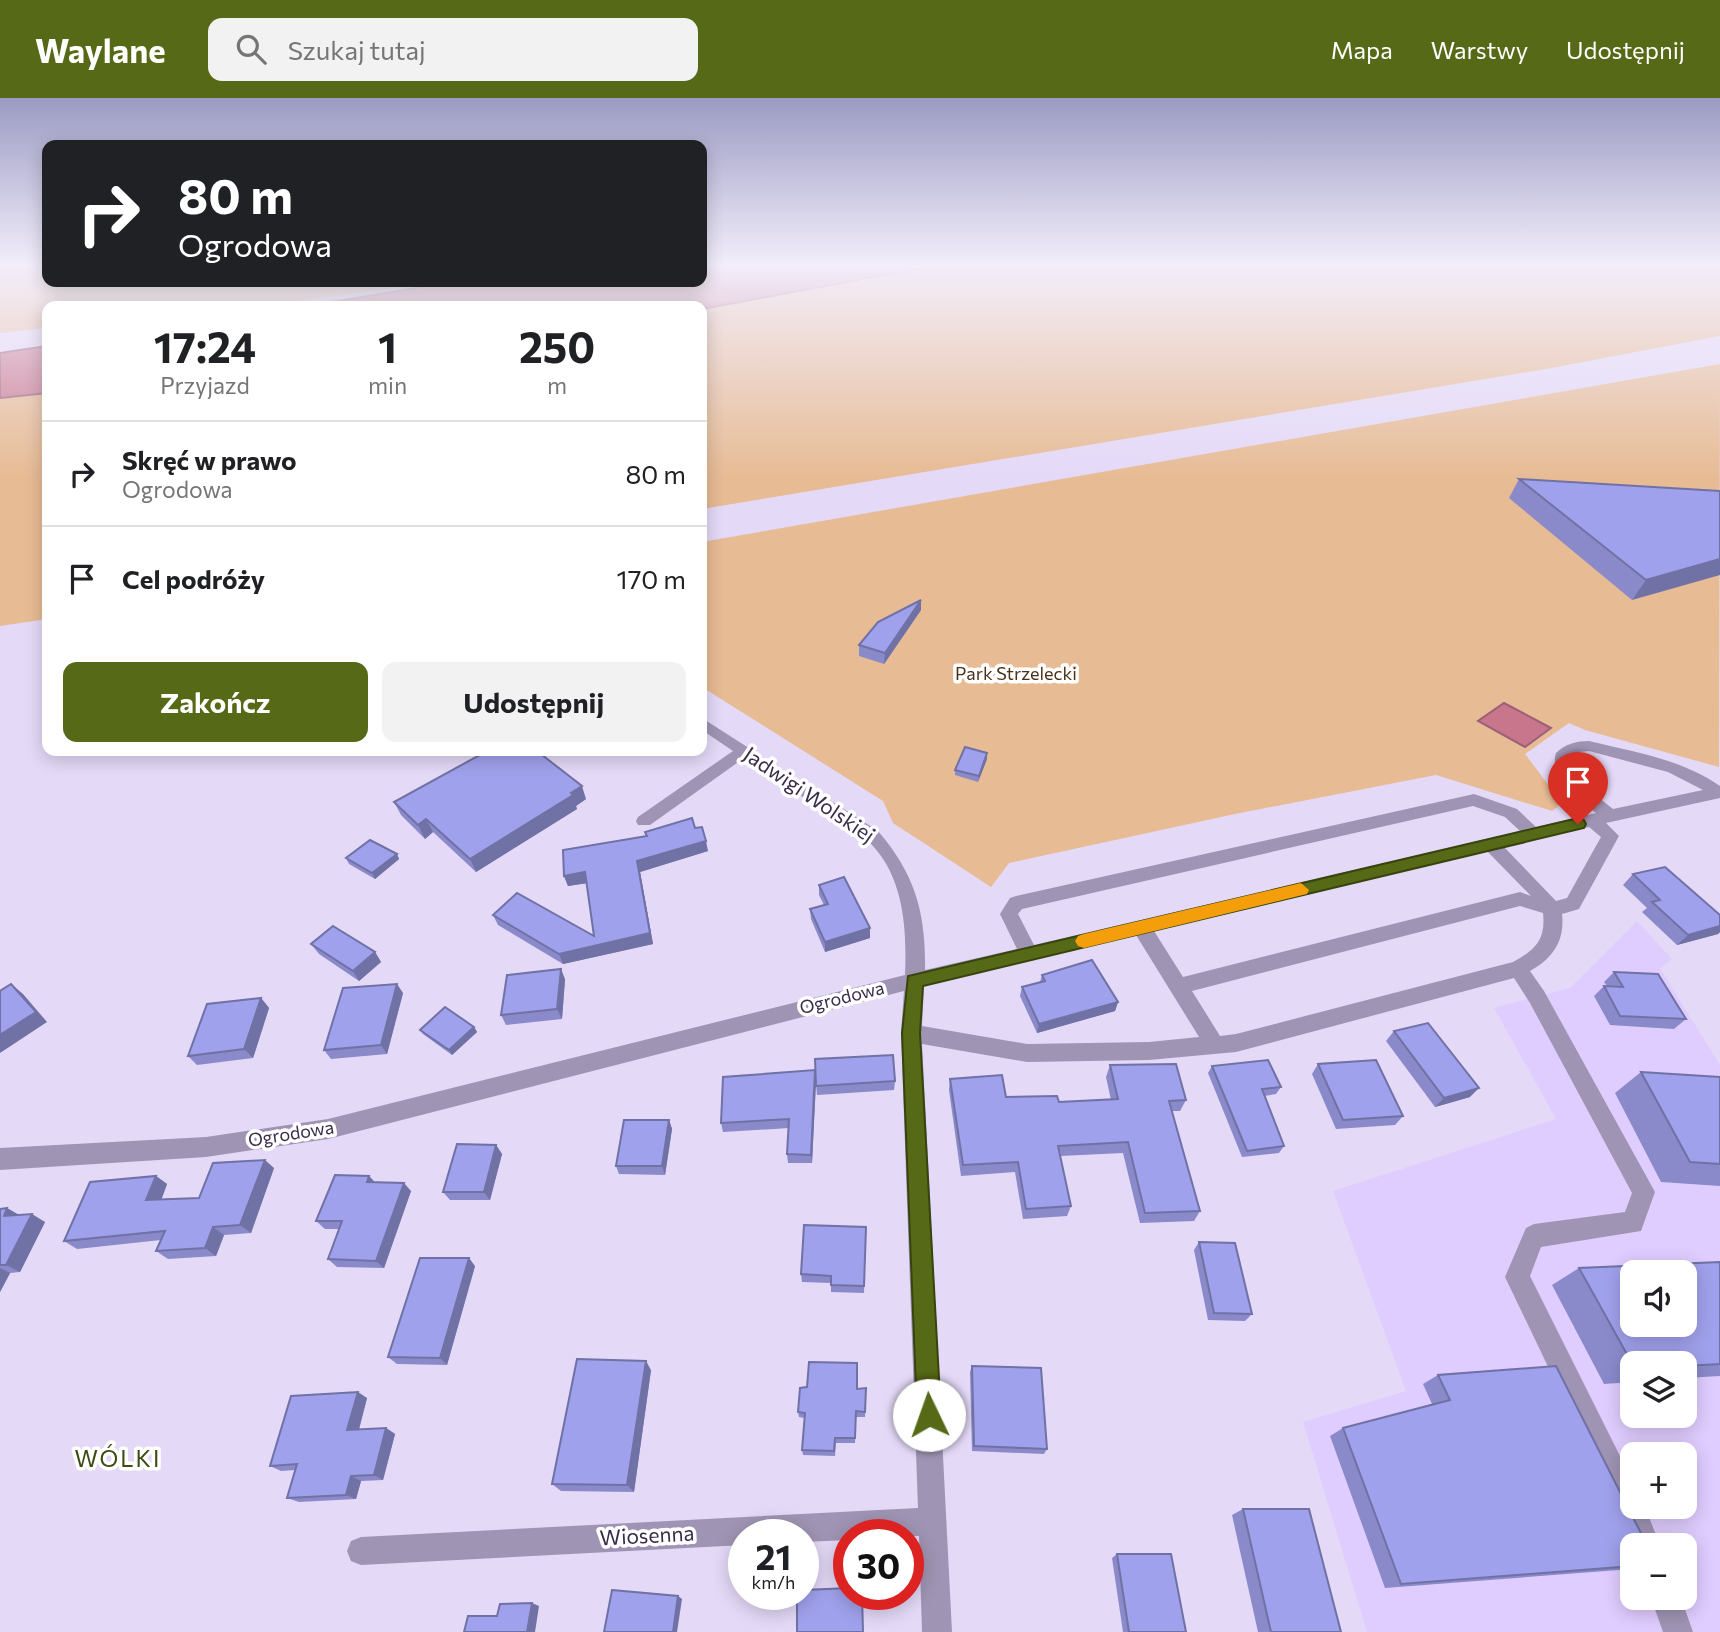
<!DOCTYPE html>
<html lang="pl">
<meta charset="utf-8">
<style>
:root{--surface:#fff;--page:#f2f2f2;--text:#202124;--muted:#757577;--line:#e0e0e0;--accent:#556916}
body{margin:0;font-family:Commissioner,sans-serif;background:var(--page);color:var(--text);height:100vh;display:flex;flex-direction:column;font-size:26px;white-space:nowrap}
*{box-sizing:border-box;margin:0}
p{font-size:23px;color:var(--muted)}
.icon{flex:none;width:38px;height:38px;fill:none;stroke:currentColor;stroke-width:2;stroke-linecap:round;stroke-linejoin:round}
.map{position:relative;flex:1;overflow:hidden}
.panel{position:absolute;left:42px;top:203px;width:665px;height:455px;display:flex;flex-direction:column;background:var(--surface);border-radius:14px;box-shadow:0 4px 18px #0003}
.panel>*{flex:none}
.top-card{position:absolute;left:42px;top:42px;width:665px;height:147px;border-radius:14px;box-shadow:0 4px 18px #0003;background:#202124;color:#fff;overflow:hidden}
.fabs{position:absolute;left:1620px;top:1162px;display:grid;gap:14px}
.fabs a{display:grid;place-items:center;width:77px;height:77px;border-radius:14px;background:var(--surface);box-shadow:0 4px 18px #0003;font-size:35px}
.speed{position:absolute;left:728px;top:1421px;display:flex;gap:14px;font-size:35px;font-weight:700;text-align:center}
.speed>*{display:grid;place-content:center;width:91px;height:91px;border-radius:50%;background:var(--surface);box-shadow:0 4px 18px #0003;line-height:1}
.speed small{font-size:18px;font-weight:400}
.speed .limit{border:10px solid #d22;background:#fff;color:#111}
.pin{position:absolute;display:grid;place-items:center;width:60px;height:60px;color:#fff;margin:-72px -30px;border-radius:50% 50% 50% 0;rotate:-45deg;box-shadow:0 0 7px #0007}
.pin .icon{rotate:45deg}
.me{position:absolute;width:77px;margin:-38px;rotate:357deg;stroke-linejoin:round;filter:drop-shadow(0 0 5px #0008)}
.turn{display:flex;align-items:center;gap:24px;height:147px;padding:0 21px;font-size:32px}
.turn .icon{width:91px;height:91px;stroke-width:2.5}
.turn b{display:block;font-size:49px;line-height:60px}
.eta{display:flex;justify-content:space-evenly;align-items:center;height:119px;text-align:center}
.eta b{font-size:42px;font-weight:700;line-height:49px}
.button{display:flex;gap:14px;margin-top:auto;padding:14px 21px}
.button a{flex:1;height:80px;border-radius:14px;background:var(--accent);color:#fff;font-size:28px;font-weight:700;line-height:80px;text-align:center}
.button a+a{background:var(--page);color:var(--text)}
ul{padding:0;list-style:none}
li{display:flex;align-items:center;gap:21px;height:105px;padding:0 21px;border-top:2px solid var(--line)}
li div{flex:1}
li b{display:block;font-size:26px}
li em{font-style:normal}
header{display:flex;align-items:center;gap:42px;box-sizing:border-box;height:98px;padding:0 35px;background:var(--accent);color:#fff}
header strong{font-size:33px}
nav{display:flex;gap:38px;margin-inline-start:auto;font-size:24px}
.search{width:490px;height:63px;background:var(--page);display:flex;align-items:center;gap:18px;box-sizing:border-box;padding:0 24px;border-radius:14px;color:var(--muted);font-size:26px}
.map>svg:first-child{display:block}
</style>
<header>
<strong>Waylane</strong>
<div class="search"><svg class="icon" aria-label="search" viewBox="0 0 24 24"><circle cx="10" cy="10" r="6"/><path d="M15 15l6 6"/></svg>Szukaj tutaj</div>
<nav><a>Mapa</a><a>Warstwy</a><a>Udostępnij</a></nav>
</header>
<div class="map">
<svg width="1720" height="1534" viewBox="0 0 1720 1534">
<rect width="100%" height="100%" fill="#e4d9f7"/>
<path fill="#e0cdff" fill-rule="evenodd" d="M1637 823 1672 861 1660 870 1720 967V1534H1367L1303 1324 1406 1293 1333 1093 1556 1021 1494 910 1570 890ZM1633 1174H1685V1227H1633ZM1633 1265H1685V1318H1633ZM1633 1356H1685V1409H1633ZM1633 1447H1685V1500H1633Z"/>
<g fill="#e7bb94">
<path d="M0 166H47V184H438L257 208H47V230L0 235Z"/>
<path d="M944 166H1720V238L1546 271 702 411V211Z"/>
<path d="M1720 266 1719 669 1585 632 1569 625 1525 656 1559 701 1558 709 1552 713 1436 677 1235 716 1009 765 991 789 893 725 883 703 702 589V444Z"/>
<path d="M47 295V521L0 528V300Z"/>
</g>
<g fill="#c7768c" stroke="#9c6078" stroke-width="2">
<path d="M702 166H944L702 211V208H308L452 184H702Z"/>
<path d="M47 248V295L0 300V255Z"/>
<path d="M1504 605 1551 630 1525 649 1478 623Z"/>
</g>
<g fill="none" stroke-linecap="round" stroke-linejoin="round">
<g fill="#a094b4" fill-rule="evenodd">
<path d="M702 620 878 733C915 776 926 815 925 872L1017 851 1000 816 1010 800 1016 798 1474 696 1517 711 1536 729 1596 715C1582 703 1548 678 1556 655 1565 646 1576 643 1589 643 1634 654 1681 661 1720 688V700L1606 725 1619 738 1579 811 1562 816C1565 843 1553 860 1530 873L1544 893 1655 1094 1641 1133 1541 1149 1530 1178 1633 1384V1409H1645L1660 1447H1633V1450L1622 1423 1505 1179 1526 1130 1534 1126 1625 1114 1632 1095 1530 905 1514 880 1236 954 1149 962 1027 964 922 946 952 1534H922L919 1438 849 1437V1442L803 1444V1437H744V1447L361 1467 351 1463 347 1453 351 1443 361 1439 918 1410 901 935 904 893 328 1041 206 1059 0 1072V1050L206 1039 328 1021 905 877C907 830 904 775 866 741 853 730 835 721 821 711 795 694 770 677 744 660L650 727H638L636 723 638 719 733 653 702 632ZM1589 653 1668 674 1703 692 1613 711C1596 697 1575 683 1570 660L1579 654ZM1473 708 1505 719 1520 733 1034 847 1018 816 1022 811ZM1589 729 1601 739 1567 800 1556 803 1504 749ZM1487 753 1531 798 1520 794 1183 879 1154 833ZM1520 808 1543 815C1546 842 1535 852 1513 864L1236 936 1220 938 1192 893ZM1136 837 1199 939 1149 944 1027 946 922 928 924 888Z"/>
<path d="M1651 1500H1681L1693 1534H1663Z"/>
</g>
</g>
<g fill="#8a8acb">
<path d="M1519 381 1720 393 1632 502 1509 400Z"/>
<path d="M921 512 884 566 859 558V547Z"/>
<path d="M987 655V661L978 684 955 677V672Z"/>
<path d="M586 701 576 708 577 711 476 774 433 734 425 741 401 717 394 704Z"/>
<path d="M695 730 708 753 640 774 653 846 563 866 498 827 493 817 594 838 587 785 568 788 564 778Z"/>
<path d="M397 756 399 761 375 781 349 766 346 760Z"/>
<path d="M1633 776 1720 817V834L1718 836 1677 847 1642 814 1647 810 1623 787Z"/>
<path d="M819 787 870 830V840L825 854 811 821 810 811 824 807 819 797Z"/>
<path d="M311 846 375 854 381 864 359 883 319 856Z"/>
<path d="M1614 874 1686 921 1674 931 1610 927 1594 898 1604 888H1607L1604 884Z"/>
<path d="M1042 877 1118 904 1115 913 1037 935 1020 898 1022 889 1040 884Z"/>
<path d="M565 881 562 921 506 927 501 917Z"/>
<path d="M403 895 387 956 331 961 324 952Z"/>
<path d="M261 900 269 910 253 960 197 967 188 958Z"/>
<path d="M474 929 477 934 452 957 423 936 420 932Z"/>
<path d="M1394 933 1470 999 1435 1009 1386 943Z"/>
<path d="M1318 966 1403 1018 1395 1027 1336 1031 1312 976Z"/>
<path d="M1110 967 1186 1002 1180 1013H1172L1200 1113 1194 1123 1140 1125 1123 1055 1060 1058 1071 1108 1067 1118 1023 1121 1015 1074 961 1078 949 992 950 981 1006 999 1059 1004 1111 1002 1106 979Z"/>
<path d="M1212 968 1281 989 1276 996 1264 998 1284 1048 1279 1055 1242 1059 1208 975Z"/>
<path d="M815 972 895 983 894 992 817 997 816 986 812 1065H788L787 1056 789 1030 723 1034 721 1025Z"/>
<path d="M1641 974 1720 979V1088L1661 1084 1615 995Z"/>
<path d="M669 1022 672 1031 665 1077 619 1076 616 1068Z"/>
<path d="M496 1047 502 1056 490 1102H450L443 1094Z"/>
<path d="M274 1070 251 1135 224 1137 216 1158 168 1161 156 1153 161 1142 77 1151 64 1143 156 1078 167 1086 161 1102 199 1100Z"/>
<path d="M369 1078 375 1084 411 1093 384 1170 337 1169 328 1161 339 1131H325L316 1123Z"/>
<path d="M7 1110 18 1117 45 1124 20 1174 10 1175 0 1194V1111Z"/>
<path d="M866 1129 864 1195 831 1194V1185L802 1184 801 1176Z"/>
<path d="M1199 1144 1252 1216 1245 1223 1208 1222 1194 1152Z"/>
<path d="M1720 1164V1278L1685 1280V1265H1633V1284L1604 1286 1552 1187 1579 1170Z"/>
<path d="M475 1168 447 1267 397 1266 388 1259Z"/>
<path d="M972 1268 1047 1351 1044 1356 972 1353 970 1274Z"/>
<path d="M651 1272 634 1394 561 1393 552 1386Z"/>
<path d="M1438 1277 1633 1447 1632 1471 1385 1490 1330 1338 1343 1330 1432 1306 1423 1286Z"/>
<path d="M857 1291 866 1296 865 1319H856L855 1345H836L835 1358 803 1357 802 1352 805 1320 799 1319 798 1314Z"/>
<path d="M367 1300 359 1332 386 1330 395 1336 383 1382 361 1383 356 1401 299 1404 287 1400 295 1372 281 1373 270 1368Z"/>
<path d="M1243 1411 1341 1534H1258L1232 1417Z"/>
<path d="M1117 1456 1186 1534H1123L1112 1460Z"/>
</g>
<g fill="#7071a5">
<path d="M1720 461V477L1632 502 1646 482Z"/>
<path d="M921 502V512L884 566 885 555Z"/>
<path d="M987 655V661L978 684 979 678Z"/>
<path d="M582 688 586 701 576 708 577 711 476 774 470 761Z"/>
<path d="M426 721 433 734 425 741 418 727Z"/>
<path d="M706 743 708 753 640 774 653 846 563 866 559 856 650 835 637 763Z"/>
<path d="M397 756 399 761 375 781 372 775Z"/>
<path d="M585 774 588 785 568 788 564 778Z"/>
<path d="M1720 828V834L1718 836 1677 847 1688 837Z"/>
<path d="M870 830V840L825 854V844Z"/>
<path d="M375 854 381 864 359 883 353 873Z"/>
<path d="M561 871 565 881 562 921 557 911Z"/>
<path d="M11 886 23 896 47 924 0 955V937Z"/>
<path d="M397 886 403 895 387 956 381 947Z"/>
<path d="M261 900 269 910 253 960 244 951Z"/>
<path d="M1118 904 1115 913 1037 935 1039 926Z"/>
<path d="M474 929 477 934 452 957 449 952Z"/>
<path d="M815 972 816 981 812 1065 811 1057Z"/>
<path d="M1479 990 1470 999 1435 1009 1444 1000Z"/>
<path d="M669 1022 672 1031 665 1077 662 1068Z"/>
<path d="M496 1047 502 1056 490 1102 484 1094Z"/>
<path d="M265 1062 274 1070 251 1135 240 1127Z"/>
<path d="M156 1078 167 1086 158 1111 146 1102Z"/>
<path d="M369 1078 377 1087 367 1084Z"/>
<path d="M404 1085 411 1093 384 1170 376 1163Z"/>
<path d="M7 1110 21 1118H4Z"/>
<path d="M32 1116 45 1124 20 1174 6 1167Z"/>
<path d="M213 1129 224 1137 216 1158 205 1150Z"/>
<path d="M469 1160 475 1168 447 1267 440 1260Z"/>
<path d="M0 1170 10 1175 0 1194Z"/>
<path d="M646 1263 651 1272 634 1394 627 1387Z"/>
<path d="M358 1294 367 1300 357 1338 347 1332Z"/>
<path d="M386 1330 395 1336 383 1382 374 1377Z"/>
<path d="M351 1378 361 1383 356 1401 346 1397Z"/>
<path d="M678 1498 682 1501 677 1534H673Z"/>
<path d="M532 1505 539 1508 535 1534H527Z"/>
</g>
<g fill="#a0a1ec" stroke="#7071a5" stroke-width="2" fill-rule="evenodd">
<path d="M1519 381 1720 393V461L1646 482Z"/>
<path d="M921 502 885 555 859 547 878 524Z"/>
<path d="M965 649 987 655 979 678 955 672Z"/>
<path d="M487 653H537L582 688 571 695 573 697 470 761 426 721 418 727 394 704Z"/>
<path d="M692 720 695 730 702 729 706 743 637 763 650 835 559 856 493 817 517 795 594 838 585 774 564 778 563 752 647 738 645 734Z"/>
<path d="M370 742 397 756 372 775 346 760Z"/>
<path d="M1665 769 1720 817V828L1688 837 1652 804 1660 802 1633 776Z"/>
<path d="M844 779 870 830 825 844 810 811 828 806 819 787Z"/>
<path d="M333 828 375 854 353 873 311 846Z"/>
<path d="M1092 862 1118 904 1039 926 1022 889 1045 883 1042 877Z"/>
<path d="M561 871 557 911 501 917 507 877Z"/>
<path d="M1614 874 1658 876 1686 921 1620 918 1604 888 1623 889Z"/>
<path d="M11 886 36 914 0 937V893Z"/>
<path d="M397 886 381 947 324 952 343 890Z"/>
<path d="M261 900 244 951 188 958 207 906Z"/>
<path d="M445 909 474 929 449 952 420 932Z"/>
<path d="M1428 925 1479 990 1444 1000 1394 933Z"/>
<path d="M893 957 895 983 816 988 815 961Z"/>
<path d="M1268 962 1281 989 1262 991 1284 1048 1247 1053 1212 968Z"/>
<path d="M1376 962 1403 1018 1343 1022 1318 966Z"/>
<path d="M1176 966 1186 1002 1169 1003 1200 1113 1145 1115 1128 1044 1058 1048 1071 1108 1026 1111 1018 1064 963 1067 950 981 1002 977 1006 999 1057 998 1059 1004 1118 1001 1110 967Z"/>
<path d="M815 972 811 1057 787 1056 789 1021 721 1025 723 979Z"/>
<path d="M1641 974 1720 979V1066L1690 1064Z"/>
<path d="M624 1022H669L662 1068H616Z"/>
<path d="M457 1046 496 1047 484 1094H443Z"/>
<path d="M265 1062 240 1127 213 1129 205 1150 156 1153 165 1133 64 1143 90 1084 156 1078 146 1102 199 1100 213 1065Z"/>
<path d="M335 1077 369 1078 367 1084 404 1085 376 1163 328 1161 342 1123H316Z"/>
<path d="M7 1110 4 1118 32 1116 6 1167H0V1111Z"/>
<path d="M804 1127 866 1129 864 1188 831 1187V1178L801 1176Z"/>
<path d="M1199 1144 1235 1145 1252 1216 1214 1215Z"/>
<path d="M420 1160H469L440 1260 388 1259Z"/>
<path d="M1720 1164V1266L1685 1268V1265H1633V1267L1579 1170ZM1633 1174H1685V1227H1633Z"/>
<path d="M577 1261 646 1263 627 1387 552 1386Z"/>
<path d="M809 1264 857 1265V1291L866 1290 865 1314 856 1313 855 1340H835L834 1353 802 1352 805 1315 798 1314 800 1290 807 1289Z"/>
<path d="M972 1268 1041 1270 1047 1351 974 1348Z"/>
<path d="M1556 1268 1647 1447H1633V1468L1401 1486 1343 1330 1450 1302 1438 1277Z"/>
<path d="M358 1294 347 1332 386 1330 374 1377 351 1378 346 1397 287 1400 297 1366 270 1368 291 1298Z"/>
<path d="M1243 1411H1309L1341 1534H1271Z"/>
<path d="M1117 1456H1171L1186 1534H1129Z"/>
<path d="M849 1490V1496H862L863 1534H797V1496H803V1492Z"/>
<path d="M612 1492 678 1498 673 1534H604Z"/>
<path d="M532 1505 527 1534H464L468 1518H497L500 1506Z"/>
</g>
<linearGradient id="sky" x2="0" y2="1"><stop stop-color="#9b9bc3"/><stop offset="0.44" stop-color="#f3eefb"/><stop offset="1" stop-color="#f3eefb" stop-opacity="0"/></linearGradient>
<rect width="1720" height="380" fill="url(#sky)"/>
<path fill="#556916" stroke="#37440e" stroke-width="2" d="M1578 720 1584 722 1586 726 1584 730 923 888 920 935 941 1317 937 1326 929 1329 920 1326 917 1317 902 935 908 878Z"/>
<path fill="#f59e0b" d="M1301 785 1309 792 1307 796 1084 850 1078 848 1075 843 1078 838 1084 836Z"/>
<g text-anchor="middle" stroke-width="7" stroke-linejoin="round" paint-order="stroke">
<g font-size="18" fill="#4b3118" stroke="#fff">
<text x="1016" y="582">Park Strzelecki</text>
</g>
<g font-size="18" fill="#382c49" stroke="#fff">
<text transform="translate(842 900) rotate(-14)" y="6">Ogrodowa</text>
<text transform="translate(291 1036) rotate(-9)" y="6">Ogrodowa</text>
</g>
<g font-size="21" fill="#382c49" stroke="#fff">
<text transform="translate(809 697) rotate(34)" y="7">Jadwigi Wolskiej</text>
<text transform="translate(647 1438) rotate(-3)" y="7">Wiosenna</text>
</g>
<g font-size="23" letter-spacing="2" fill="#3d4b14" stroke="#fff">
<text x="118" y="1369">WÓLKI</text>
</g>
</g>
</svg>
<div class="fabs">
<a><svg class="icon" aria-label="sound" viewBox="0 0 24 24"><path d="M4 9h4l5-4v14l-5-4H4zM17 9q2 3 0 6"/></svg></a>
<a><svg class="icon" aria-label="layers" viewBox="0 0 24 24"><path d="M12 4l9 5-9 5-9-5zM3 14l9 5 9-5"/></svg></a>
<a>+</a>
<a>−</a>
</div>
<div class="speed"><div>21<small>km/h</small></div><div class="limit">30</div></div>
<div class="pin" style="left:1578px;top:726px;background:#d93025"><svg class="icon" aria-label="arrive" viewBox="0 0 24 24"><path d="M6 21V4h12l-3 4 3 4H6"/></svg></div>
<svg class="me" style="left:929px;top:1317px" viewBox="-20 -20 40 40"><circle r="19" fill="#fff"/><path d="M0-13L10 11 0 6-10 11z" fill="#556916"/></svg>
<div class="top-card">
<div class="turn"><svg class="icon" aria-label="right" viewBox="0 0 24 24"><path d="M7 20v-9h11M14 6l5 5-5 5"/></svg><div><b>80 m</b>Ogrodowa</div></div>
</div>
<section class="panel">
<div class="eta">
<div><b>17:24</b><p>Przyjazd</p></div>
<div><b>1</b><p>min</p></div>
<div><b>250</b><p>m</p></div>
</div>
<ul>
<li><svg class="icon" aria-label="right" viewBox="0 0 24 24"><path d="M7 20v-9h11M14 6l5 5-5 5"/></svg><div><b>Skręć w prawo</b><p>Ogrodowa</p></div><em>80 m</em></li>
<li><svg class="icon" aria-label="arrive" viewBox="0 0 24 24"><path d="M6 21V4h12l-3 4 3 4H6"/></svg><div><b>Cel podróży</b></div><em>170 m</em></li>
</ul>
<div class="button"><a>Zakończ</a><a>Udostępnij</a></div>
</section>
</div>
